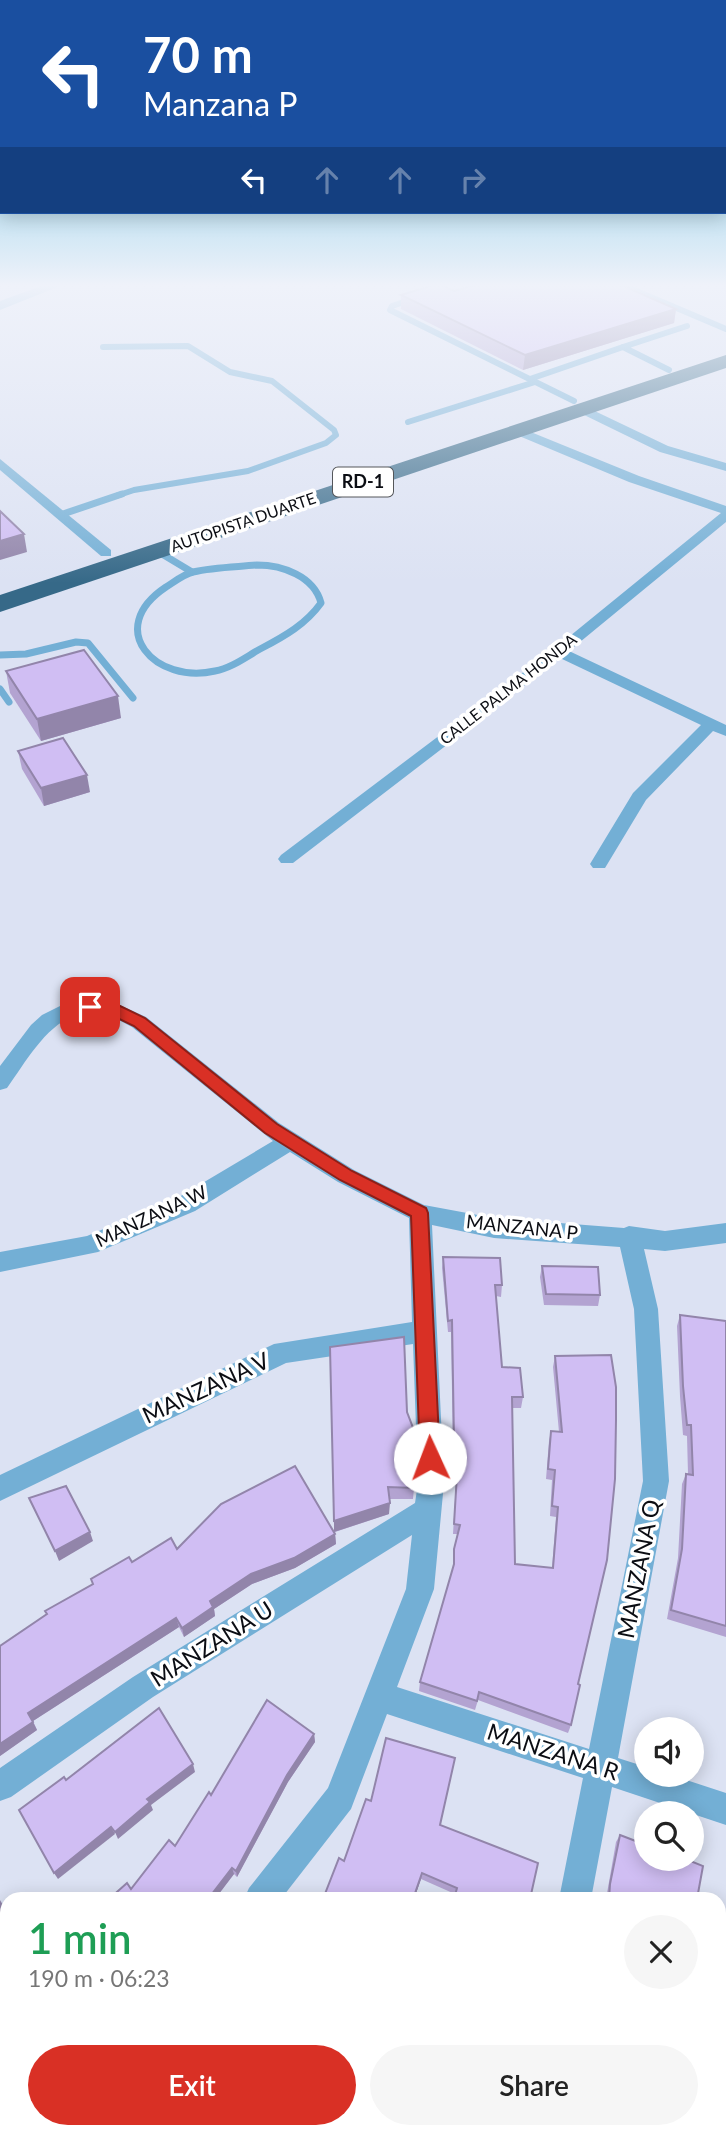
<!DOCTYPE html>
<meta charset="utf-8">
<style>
:root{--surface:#fff;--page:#f6f6f6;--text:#222;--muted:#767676;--accent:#d93025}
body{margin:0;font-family:Lato,sans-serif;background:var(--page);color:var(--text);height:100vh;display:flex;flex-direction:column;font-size:26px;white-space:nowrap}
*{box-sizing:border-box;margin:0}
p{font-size:23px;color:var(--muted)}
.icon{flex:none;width:38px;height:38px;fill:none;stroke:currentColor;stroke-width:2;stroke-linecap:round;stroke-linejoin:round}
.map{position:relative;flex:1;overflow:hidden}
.details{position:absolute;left:0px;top:1892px;width:726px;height:247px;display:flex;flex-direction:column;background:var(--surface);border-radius:21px 21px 0 0;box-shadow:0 4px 18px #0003}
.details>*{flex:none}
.hud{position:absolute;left:0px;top:0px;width:726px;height:214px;box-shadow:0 4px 18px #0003;background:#1a4fa0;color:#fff;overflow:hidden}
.fabs{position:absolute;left:634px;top:1717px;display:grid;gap:14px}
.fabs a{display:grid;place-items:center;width:70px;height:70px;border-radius:50%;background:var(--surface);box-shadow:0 4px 18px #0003;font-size:35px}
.pin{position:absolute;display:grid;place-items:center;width:60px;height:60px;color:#fff;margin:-30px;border-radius:14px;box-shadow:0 4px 10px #0006}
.me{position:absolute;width:77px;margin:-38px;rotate:358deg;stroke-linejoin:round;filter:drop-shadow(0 0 5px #0008)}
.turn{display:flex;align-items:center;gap:24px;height:147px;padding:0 28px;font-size:32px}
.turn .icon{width:91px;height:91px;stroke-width:2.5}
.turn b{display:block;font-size:49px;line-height:60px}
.lanes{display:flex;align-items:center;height:66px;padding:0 28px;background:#0003;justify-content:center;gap:35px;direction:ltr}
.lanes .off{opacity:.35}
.round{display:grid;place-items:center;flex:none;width:74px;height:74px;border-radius:37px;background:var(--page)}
.head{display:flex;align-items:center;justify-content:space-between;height:119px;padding:0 28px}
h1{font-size:42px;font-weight:600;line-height:52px;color:#1e9e55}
.button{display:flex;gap:14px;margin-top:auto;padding:14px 28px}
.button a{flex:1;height:80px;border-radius:42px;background:var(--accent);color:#fff;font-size:28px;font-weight:600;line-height:80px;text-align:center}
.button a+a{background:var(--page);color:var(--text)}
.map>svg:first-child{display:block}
</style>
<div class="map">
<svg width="726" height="2137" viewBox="0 0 726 2137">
<rect width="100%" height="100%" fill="#dce2f3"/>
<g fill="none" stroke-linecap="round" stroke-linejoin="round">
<g stroke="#73afd5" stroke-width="6">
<path d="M620 284 726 329"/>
<path d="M413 299 392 306 390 310 574 401"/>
<path d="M103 347 188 346 230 372 272 381 334 430 336 435 326 443 248 471 134 490 116 496"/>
<path d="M669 370 623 347 687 326"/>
<path d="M530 379 623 347"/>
<path d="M408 422 535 382"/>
</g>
<g stroke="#73afd5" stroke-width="7">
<path d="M63 514 122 494"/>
<path d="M157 551 192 572"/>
<path d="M257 565C282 565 314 576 321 603 306 624 285 636 262 648 247 656 232 668 215 671 156 685 103 629 166 587 174 582 184 574 193 572 214 567 236 567 257 565Z"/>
<path d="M0 655 26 654 76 642 88 643 133 698"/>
<path d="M0 689 9 702"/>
</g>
<g fill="#73afd5" fill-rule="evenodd">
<path d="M580 404 668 446 726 463V471L660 452 576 411V405Z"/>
<path d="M516 426 639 476 726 506V522L569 651 726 725V736L713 731 646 800 605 868H593L590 864 633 793 701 725 560 658 293 863H281L278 859 281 855 554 649 721 513 629 482 512 433V427Z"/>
<path d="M0 459 111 550V556H101L0 470Z"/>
<path d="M72 1000H109L146 1017 279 1123 354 1170 424 1205 494 1218 624 1228 629 1226 665 1231 726 1223V1243L665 1251 644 1249 658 1309 669 1481 618 1758 646 1767V1774H668L726 1793V1825L612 1787 591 1899H559L583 1778 387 1714 351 1809 281 1899H244L249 1888 328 1788 406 1589 412 1535 153 1697 11 1797 0 1801V1768L133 1677 415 1503 418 1483 413 1344 286 1363 0 1501V1475L274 1344 412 1322 409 1218 338 1182 290 1152 195 1211 98 1252 0 1272V1252L87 1236 179 1197 273 1141 132 1027C124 1023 115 1017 107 1015 58 1001 31 1055 7 1088L0 1090V1066L31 1025 42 1015ZM432 1225 494 1238 620 1247 634 1309 643 1481 589 1749 397 1687 434 1589 444 1483Z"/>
<path d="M75 2132H112L110 2137H73Z"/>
<path d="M500 2132H536L534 2137H498Z"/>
</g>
<path fill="#73afd5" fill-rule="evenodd" d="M47 284H65L0 310V301Z"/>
<path fill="#366988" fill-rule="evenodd" d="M726 355V368L0 612V595Z"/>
</g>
<g fill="#b3a3d1">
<path d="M454 291 676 309 674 323 523 370 401 309V295Z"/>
<path d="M6 671 121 718 41 741 10 693Z"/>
<path d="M18 751 90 792 44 806 22 769Z"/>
<path d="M443 1257 502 1285 501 1297 496 1296 502 1367 523 1397 521 1408H512L515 1564 552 1568 556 1517 550 1516 552 1480 546 1479 549 1441 551 1431 559 1432 553 1367 555 1356 611 1355 578 1684 571 1725 568 1733 478 1700 475 1710 419 1691 420 1682 453 1568 454 1549 458 1534H453L458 1451H453L451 1332H448L442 1268Z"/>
<path d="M542 1266 600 1295 598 1306 544 1305 540 1277Z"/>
<path d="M680 1315 726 1321V1637L667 1619 678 1558 682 1484 686 1474H688L687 1436 683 1435 680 1396 677 1326Z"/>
<path d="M407 1412 415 1442 414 1453 410 1454 414 1488 413 1499H389V1514L335 1532 336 1544 295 1568 252 1584 214 1609 215 1616 184 1637 179 1627 33 1721 37 1730 0 1756V1646L93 1584 91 1579 132 1562 177 1549 334 1532Z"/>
<path d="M314 1734 315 1742 288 1782 237 1877 234 1874 215 1899H109L131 1889 175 1846 211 1795Z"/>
<path d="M441 1825 530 1899 455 1894 421 1879 414 1899H323L344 1861Z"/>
<path d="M620 1835 697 1899H606L616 1842Z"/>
<path d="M694 2132H719L726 2137H693Z"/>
</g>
<g fill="#9285aa">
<path d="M676 309 674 323 523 370 525 355Z"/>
<path d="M24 534 27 552 0 560V541Z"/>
<path d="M118 696 121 718 41 741 37 719Z"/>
<path d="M87 775 90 792 44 806 41 788Z"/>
<path d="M390 1503 389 1514 334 1532V1521Z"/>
<path d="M90 1532 93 1541 59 1561 55 1551Z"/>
<path d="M335 1534 336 1544 295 1568 252 1584 214 1609 215 1616 184 1637 182 1628 210 1601 251 1574Z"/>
<path d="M176 1618 179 1627 33 1721 28 1713Z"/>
<path d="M33 1722 37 1730 0 1756V1744Z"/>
<path d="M314 1734 315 1742 288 1782 237 1877 236 1871 287 1775Z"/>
<path d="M193 1764 195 1772 151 1805 153 1810 118 1839 115 1832 147 1799Z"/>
<path d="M111 1827 115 1834 58 1879 54 1873Z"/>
<path d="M232 1868 234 1874 215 1899H208Z"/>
<path d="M422 1873 421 1879 414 1899H413Z"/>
<path d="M0 1900 7 1912V1916L0 1904Z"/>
<path d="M7 1922V1933L0 1939V1929Z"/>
<path d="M18 2132H26L22 2137H14Z"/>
<path d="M245 2132H249L245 2137H242Z"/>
</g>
<g fill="#d0bef3" stroke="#9285aa" stroke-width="2">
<path d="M437 284H440L454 291 479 284H619L676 309 525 355 401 295Z"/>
<path d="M0 511 24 534 0 541Z"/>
<path d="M84 650 118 696 37 719 6 671Z"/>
<path d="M63 738 87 775 41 788 18 751Z"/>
<path d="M443 1257 500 1258 502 1285H495L502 1367 520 1368 523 1397H512L515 1564 553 1568 558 1507 552 1506 555 1470 548 1469 551 1431 562 1432 555 1356 611 1355 616 1387V1420L615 1479 607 1560 578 1684 580 1685 571 1725 479 1692 477 1701 420 1682 454 1564V1549L460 1525 454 1524 459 1441H454L452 1320 448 1321Z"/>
<path d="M542 1266 598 1267 600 1295 546 1294Z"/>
<path d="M680 1315 726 1321V1626L671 1610 682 1549 686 1474 693 1475 691 1425H687L683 1386Z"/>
<path d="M404 1337 407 1412 415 1433V1442H409L414 1488 388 1487 390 1503 334 1521 330 1347Z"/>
<path d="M295 1466 335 1534 294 1558 251 1574 210 1601 213 1607 182 1628 176 1618 28 1713 33 1722 0 1744V1646L47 1614 45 1611 93 1584 91 1579 129 1557 132 1562 171 1538 177 1549 221 1504Z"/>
<path d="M66 1486 90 1532 55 1551 29 1498Z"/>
<path d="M267 1700 314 1734 287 1775 236 1871 232 1868 208 1899H109L127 1883 131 1889 169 1840 175 1846 209 1792 211 1795Z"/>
<path d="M159 1708 193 1764 147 1799 150 1802 115 1832 111 1827 54 1873 19 1810 64 1777 66 1780Z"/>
<path d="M386 1738 455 1758 440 1825 538 1863 530 1899H454L457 1888 422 1873 413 1899H323L339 1858 344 1861 366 1799 371 1801Z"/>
<path d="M620 1835 646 1845V1858H683L703 1866 697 1899H609L610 1884Z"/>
<path d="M0 1904 7 1916V1922L0 1929Z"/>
<path d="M719 2003 726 2006V2137H699V2132H719Z"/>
<path d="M7 2017V2132H18L14 2137H0V2026Z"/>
<path d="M140 2132H245L242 2137H137Z"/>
<path d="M375 2132H422L428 2137H372Z"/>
<path d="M565 2132H660L659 2137H563Z"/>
</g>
<linearGradient id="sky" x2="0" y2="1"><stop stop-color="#4db9de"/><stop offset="0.49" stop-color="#eff2fa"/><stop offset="1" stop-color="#eff2fa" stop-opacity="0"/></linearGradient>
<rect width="726" height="583" fill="url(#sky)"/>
<path fill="#d93025" stroke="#8d1f18" stroke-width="2" d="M90 1002 114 1003 145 1018 277 1124 352 1171 426 1208 428 1213 440 1458 437 1464 430 1467 423 1464 420 1458 411 1216 340 1180 265 1133 134 1026 107 1013 85 1011 82 1007 85 1003Z"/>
<g text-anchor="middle" stroke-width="7" stroke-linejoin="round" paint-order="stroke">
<g font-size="16" fill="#0b0d13" stroke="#fff">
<text transform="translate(243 522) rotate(-19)" y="6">AUTOPISTA DUARTE</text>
<text transform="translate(508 689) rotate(-38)" y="6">CALLE PALMA HONDA</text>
</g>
<rect fill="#fff" stroke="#54565a" stroke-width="2" x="333" y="467.5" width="60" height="29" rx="5"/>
<g font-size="18" font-weight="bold" fill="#0b0d13">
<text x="363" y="488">RD-1</text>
</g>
<g font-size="19" fill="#0b0d13" stroke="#fff">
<text transform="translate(151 1216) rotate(-25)" y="7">MANZANA W</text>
<text transform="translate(522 1227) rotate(6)" y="7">MANZANA P</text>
</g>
<g font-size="23" fill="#0b0d13" stroke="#fff">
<text transform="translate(206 1388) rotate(-25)" y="8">MANZANA V</text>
<text transform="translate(639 1569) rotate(-79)" y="8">MANZANA Q</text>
<text transform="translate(212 1644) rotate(-32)" y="8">MANZANA U</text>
<text transform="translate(553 1752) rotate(18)" y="8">MANZANA R</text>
</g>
</g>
</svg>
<div class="fabs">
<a><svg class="icon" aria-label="sound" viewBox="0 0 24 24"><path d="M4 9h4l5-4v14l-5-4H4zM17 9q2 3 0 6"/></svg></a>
<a><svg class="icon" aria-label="search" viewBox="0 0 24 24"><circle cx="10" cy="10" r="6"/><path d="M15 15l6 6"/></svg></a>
</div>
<div class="pin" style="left:90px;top:1007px;background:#d93025"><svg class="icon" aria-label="arrive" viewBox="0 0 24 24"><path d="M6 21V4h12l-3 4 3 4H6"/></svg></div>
<svg class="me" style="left:430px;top:1458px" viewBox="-20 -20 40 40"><circle r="19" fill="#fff"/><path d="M0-13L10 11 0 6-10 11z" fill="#d93025"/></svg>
<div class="hud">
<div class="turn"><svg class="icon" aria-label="left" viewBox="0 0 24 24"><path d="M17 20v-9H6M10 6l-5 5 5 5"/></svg><div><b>70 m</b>Manzana P</div></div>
<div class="lanes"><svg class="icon" aria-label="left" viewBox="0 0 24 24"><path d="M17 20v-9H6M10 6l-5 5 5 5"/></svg><svg class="icon off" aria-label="ahead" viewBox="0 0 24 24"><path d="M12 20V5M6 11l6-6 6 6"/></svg><svg class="icon off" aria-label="ahead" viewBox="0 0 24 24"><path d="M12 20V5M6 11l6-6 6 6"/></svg><svg class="icon off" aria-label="right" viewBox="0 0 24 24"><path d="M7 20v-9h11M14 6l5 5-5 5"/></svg></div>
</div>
<section class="details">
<div class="head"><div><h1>1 min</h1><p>190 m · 06:23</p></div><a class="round"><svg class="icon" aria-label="close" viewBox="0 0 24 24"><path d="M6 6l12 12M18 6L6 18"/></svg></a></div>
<div class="button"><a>Exit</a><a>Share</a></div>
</section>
</div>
